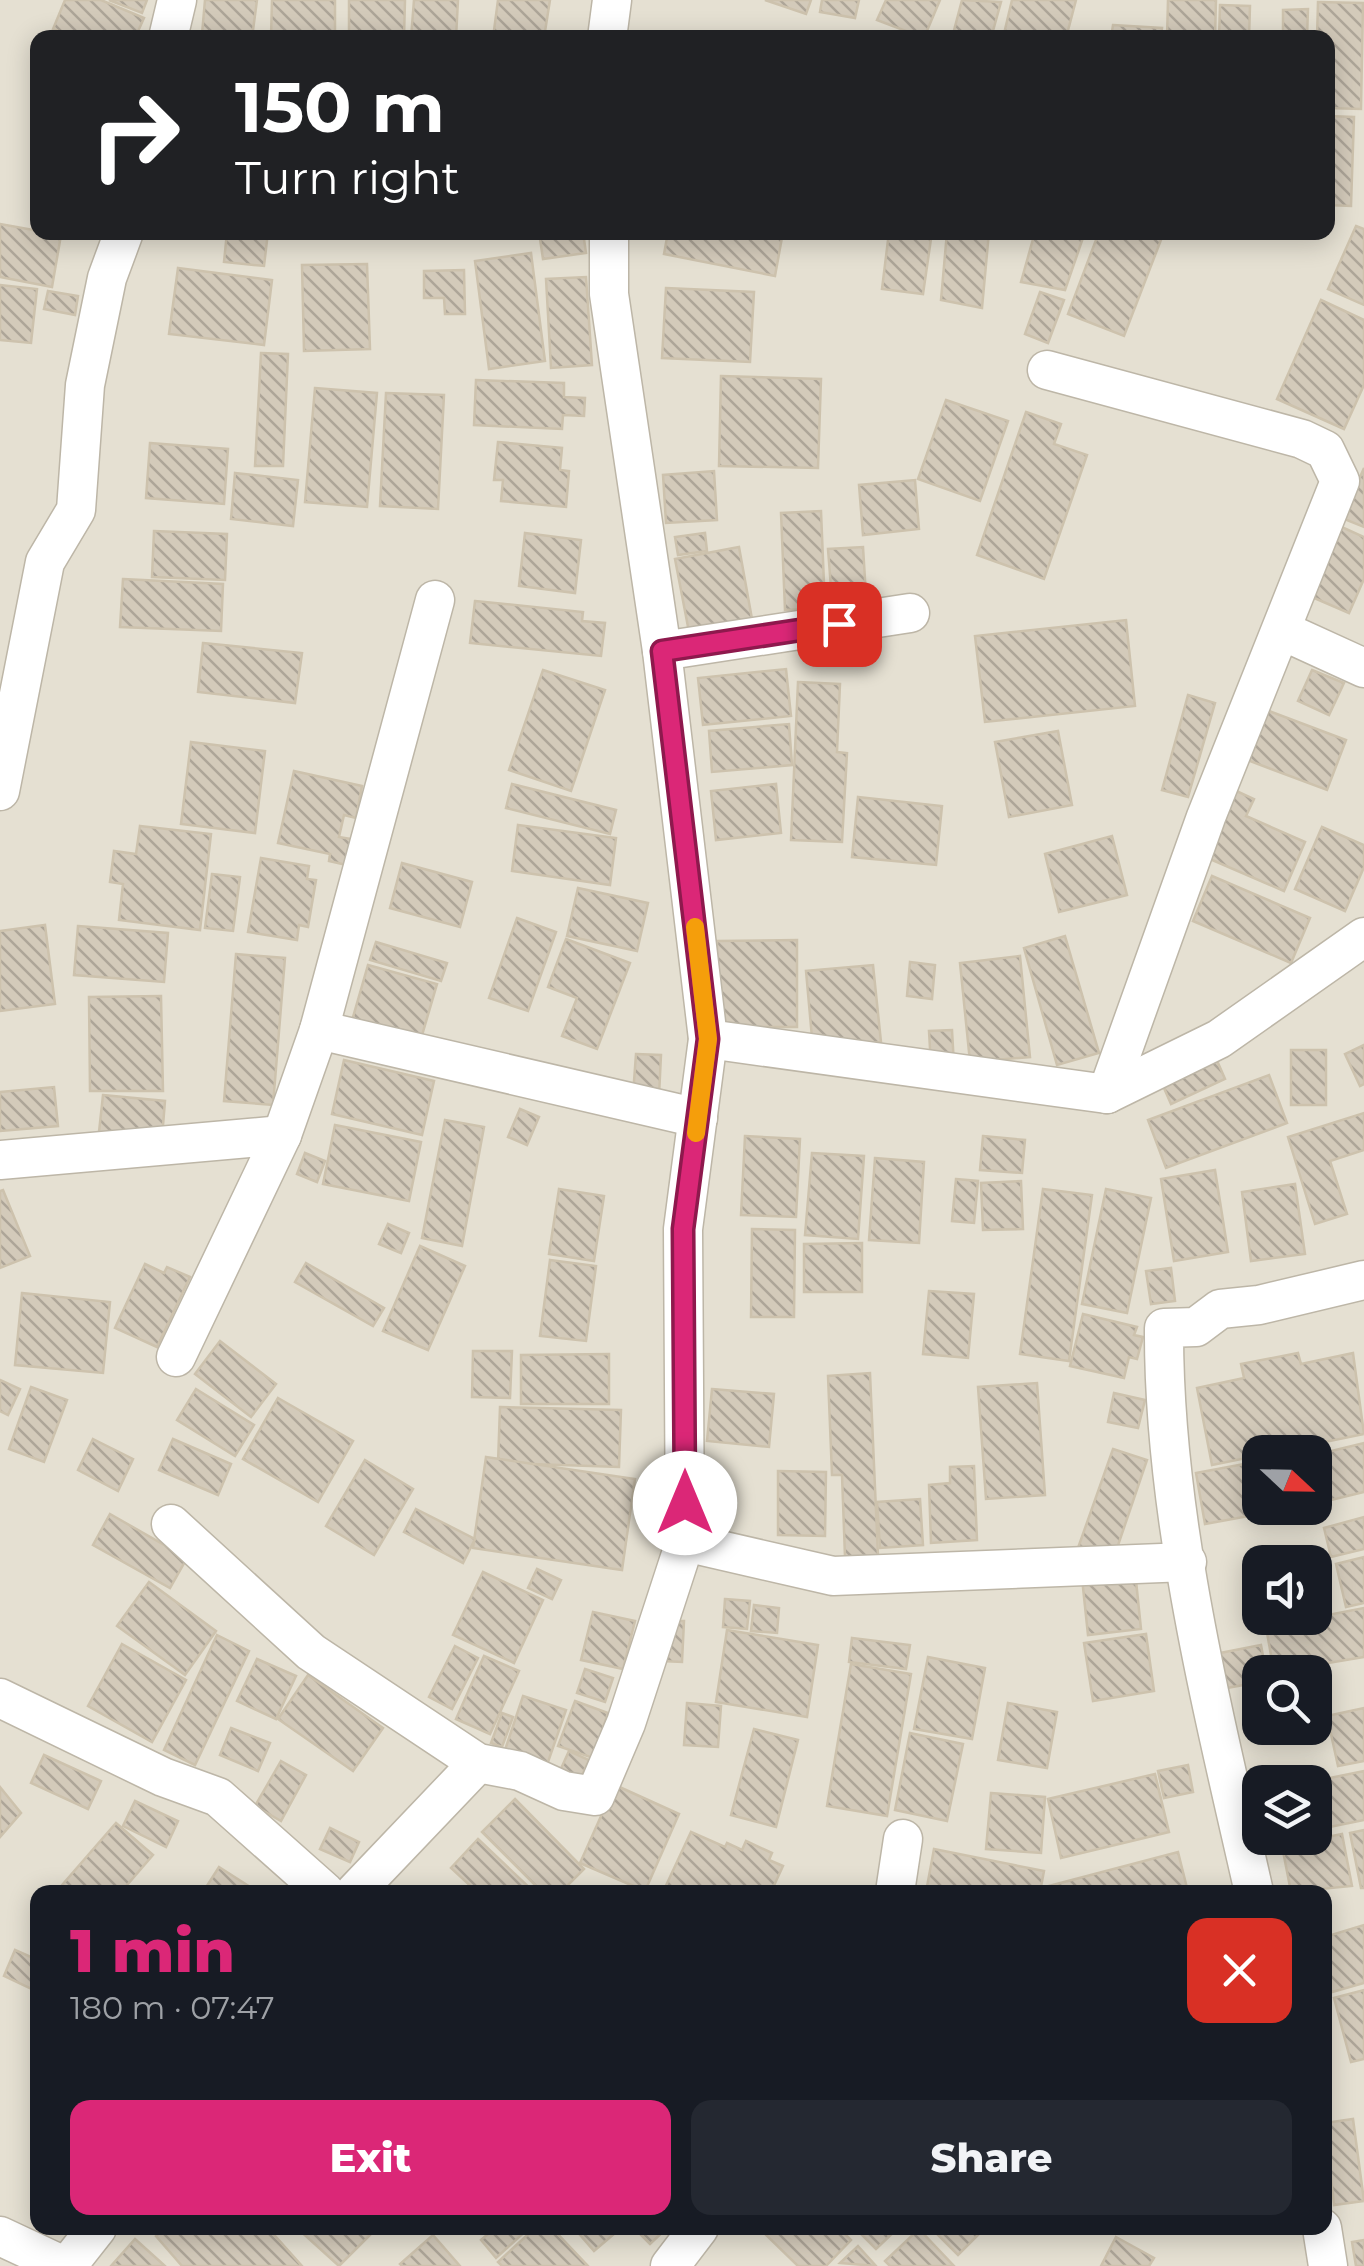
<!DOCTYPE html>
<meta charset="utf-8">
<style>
:root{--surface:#171b24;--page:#242831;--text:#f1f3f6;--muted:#9ea1a6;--accent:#db2777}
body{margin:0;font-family:Montserrat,sans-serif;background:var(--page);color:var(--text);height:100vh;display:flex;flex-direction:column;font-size:38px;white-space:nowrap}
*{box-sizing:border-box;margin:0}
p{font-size:32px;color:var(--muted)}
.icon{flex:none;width:55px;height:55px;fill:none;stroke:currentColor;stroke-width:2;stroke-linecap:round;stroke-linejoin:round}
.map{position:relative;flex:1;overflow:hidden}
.drawer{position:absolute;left:30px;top:1885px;width:1302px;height:350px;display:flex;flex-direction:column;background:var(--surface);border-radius:20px;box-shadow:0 5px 25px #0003}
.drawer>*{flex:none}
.hud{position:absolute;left:30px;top:30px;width:1305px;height:210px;border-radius:20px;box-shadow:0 5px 25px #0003;background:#202124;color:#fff;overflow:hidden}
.needle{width:65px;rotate:112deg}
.buttons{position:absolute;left:1242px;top:1435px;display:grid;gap:20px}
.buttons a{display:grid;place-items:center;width:90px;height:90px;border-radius:20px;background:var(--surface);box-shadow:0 5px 25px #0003;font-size:50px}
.pin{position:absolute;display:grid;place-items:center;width:85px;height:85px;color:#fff;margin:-42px;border-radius:20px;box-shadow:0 5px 15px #0006}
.me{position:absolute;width:110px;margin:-55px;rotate:0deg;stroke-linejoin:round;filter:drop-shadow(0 0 8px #0008)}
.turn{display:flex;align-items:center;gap:35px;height:210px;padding:0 40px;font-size:45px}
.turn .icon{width:130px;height:130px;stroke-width:2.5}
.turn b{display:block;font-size:70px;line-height:85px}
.round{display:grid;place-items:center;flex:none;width:105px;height:105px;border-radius:20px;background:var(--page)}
.overview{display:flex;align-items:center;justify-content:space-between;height:170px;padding:0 40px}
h1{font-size:60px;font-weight:800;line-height:75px;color:var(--accent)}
.button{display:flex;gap:20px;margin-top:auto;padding:20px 40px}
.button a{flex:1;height:115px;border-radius:20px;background:var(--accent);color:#fff;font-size:40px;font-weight:800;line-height:115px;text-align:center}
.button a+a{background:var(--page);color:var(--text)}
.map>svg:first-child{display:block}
</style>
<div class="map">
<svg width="1364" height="2266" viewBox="0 0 1364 2266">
<defs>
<pattern id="building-back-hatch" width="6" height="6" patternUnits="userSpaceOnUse" patternTransform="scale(2.5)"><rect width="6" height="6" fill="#d3caba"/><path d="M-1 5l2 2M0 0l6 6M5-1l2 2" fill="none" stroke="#ada598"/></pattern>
</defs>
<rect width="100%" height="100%" fill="#f2eee4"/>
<path fill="#e5e0d2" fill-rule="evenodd" d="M0 0H1364V2266H0ZM38 38H1328V232H38ZM1260 1452H1315V1508H1260ZM1260 1562H1315V1618H1260ZM1260 1672H1315V1728H1260ZM1260 1782H1315V1838H1260ZM38 1892H1325V2228H38Z"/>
<g fill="url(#building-back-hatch)" stroke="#cdc2ad" stroke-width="2.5">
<path d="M65 0H101L144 18 135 38H75L53 29Z"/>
<path d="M109 0H147L142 13Z"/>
<path d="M205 0H257L252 38 202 34Z"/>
<path d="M272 0H335V38L271 36Z"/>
<path d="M349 0H405L404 38H349Z"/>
<path d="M414 0H458L456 38H411Z"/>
<path d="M498 0H550L544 38H493Z"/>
<path d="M765 0H811L806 14Z"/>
<path d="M822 0H859L855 18 820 12Z"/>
<path d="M886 0H940L924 38 877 20Z"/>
<path d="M962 0 1001 2 991 38H952Z"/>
<path d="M1012 0H1076L1066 38H1003Z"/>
<path d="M1168 0H1216L1215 38H1167Z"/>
<path d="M1318 2 1363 3 1361 109 1328 108V38H1317Z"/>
<path d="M1220 5 1250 6 1249 38H1219Z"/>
<path d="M1308 9 1307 38H1283V10Z"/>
<path d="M1113 25 1162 28 1161 38H1111Z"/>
<path d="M1328 116 1354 117 1351 206 1328 205Z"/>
<path d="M0 224 61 235 52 287 0 277Z"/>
<path d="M1356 226 1364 229V305L1328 289Z"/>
<path d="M227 232H268L264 266 224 262Z"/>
<path d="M539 232H583L586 253 543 259Z"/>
<path d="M668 232H783L775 276 664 254Z"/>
<path d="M889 232H932L923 294 882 289Z"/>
<path d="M947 232H989L982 308 941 300Z"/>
<path d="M1035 232H1085L1065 290 1021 282Z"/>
<path d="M1099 232H1164L1124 336 1068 314Z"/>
<path d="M531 253 545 361 489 369 475 261Z"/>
<path d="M367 264 370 349 304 351 302 265Z"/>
<path d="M178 268 272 280 264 345 169 334Z"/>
<path d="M464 270 465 314H445L444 298H424V271Z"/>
<path d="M586 277 592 365 551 368 546 279Z"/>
<path d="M0 285 37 289 31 343 0 340Z"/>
<path d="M666 288 754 292 750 362 662 358Z"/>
<path d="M48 291 78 296 75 315 44 309Z"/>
<path d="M1040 292 1064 300 1048 343 1025 334Z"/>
<path d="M1321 300 1364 320V385L1344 429 1277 399Z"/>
<path d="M261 353 288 354 283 466H255Z"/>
<path d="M721 376 821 379 818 468 719 466Z"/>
<path d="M476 380 564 383V397L585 398 584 416 563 415 562 429 474 425Z"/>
<path d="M315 388 377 393 367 507 305 502Z"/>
<path d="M386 393 444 395 438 509 380 506Z"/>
<path d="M946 400 1008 421 980 501 918 479Z"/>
<path d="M1026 412 1061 424 1054 444 1087 455 1044 579 977 555Z"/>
<path d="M498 442 562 448 560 470 569 471 566 507 501 501 503 480H494Z"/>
<path d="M150 443 228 449 224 504 146 498Z"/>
<path d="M1364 468V527L1342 518Z"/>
<path d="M714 471 717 520 666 523 663 475Z"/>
<path d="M235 473 298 480 293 526 231 519Z"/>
<path d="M915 480 919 529 863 535 859 485Z"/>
<path d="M821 511 825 608 785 610 781 513Z"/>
<path d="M1335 524 1364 537V579L1349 613 1305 594Z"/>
<path d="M154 531 227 534 225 580 152 577Z"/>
<path d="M525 533 581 540 575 593 519 586Z"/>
<path d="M705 533 707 551 678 555 675 537Z"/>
<path d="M739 547 752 619 689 632 675 559Z"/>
<path d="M863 547 867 611 833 614 828 549Z"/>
<path d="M123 579 223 584 221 631 120 627Z"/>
<path d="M475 601 583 612 582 621 605 623 601 656 470 643Z"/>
<path d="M1126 620 1135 706 985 722 975 636Z"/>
<path d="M203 643 302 653 295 703 198 692Z"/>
<path d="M786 669 791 716 703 725 698 678Z"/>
<path d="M543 670 605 690 571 791 509 770Z"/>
<path d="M1312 670 1344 683 1329 715 1298 701Z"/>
<path d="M798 682 840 684 837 752 847 753 842 842 791 840Z"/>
<path d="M1188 695 1215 703 1188 797 1162 790Z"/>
<path d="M1261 708 1346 740 1327 790 1242 758Z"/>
<path d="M789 724 792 765 712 772 709 731Z"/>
<path d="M1058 731 1072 805 1009 817 995 742Z"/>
<path d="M191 742 265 751 255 833 181 824Z"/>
<path d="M294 771 362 786 356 818 344 815 339 837 357 840 351 866 329 861 330 854 278 843Z"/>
<path d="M512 784 616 810 610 834 506 808Z"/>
<path d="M776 784 781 833 716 840 711 791Z"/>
<path d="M1232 789 1254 799 1246 816 1305 842 1284 891 1203 856Z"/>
<path d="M858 797 942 806 936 865 852 857Z"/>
<path d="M518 825 616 838 610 885 512 871Z"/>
<path d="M140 826 211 834 200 930 119 920 123 884 110 882 114 851 136 854Z"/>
<path d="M1322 827 1364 845V867L1345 911 1295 889Z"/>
<path d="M1112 836 1127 895 1059 912 1045 854Z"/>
<path d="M261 858 309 866 307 879 316 880 308 927 299 925 297 940 248 932Z"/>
<path d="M402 863 472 882 460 927 390 908Z"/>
<path d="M212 874 240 877 233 931 205 928Z"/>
<path d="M1212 876 1310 918 1291 963 1193 921Z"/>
<path d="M578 888 648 903 637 951 567 936Z"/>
<path d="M517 918 556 932 528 1011 489 998Z"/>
<path d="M45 925 55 1004 0 1011V931Z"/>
<path d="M78 926 168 933 164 982 74 975Z"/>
<path d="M1065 936 1099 1053 1057 1065 1024 948Z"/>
<path d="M566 939 630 963 597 1049 562 1036 577 998 548 987Z"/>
<path d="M797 940V1027H718L717 941Z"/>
<path d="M376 942 447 963 441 981 370 960Z"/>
<path d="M236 954 285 958 273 1105 224 1101Z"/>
<path d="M1020 956 1030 1057 970 1062 960 963Z"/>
<path d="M910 962 935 965 932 999 907 996Z"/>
<path d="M368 965 437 984 418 1049 349 1031Z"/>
<path d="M873 965 881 1042 813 1049 806 971Z"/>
<path d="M161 996 163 1091H90L89 997Z"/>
<path d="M952 1030 954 1065 931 1066 929 1031Z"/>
<path d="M1364 1045V1084L1360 1086 1345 1054Z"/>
<rect x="1291" y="1050" width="35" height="55"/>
<path d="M636 1054 661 1055 659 1096 633 1095Z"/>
<path d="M1215 1056 1225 1079 1171 1104 1161 1081Z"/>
<path d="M344 1060 434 1081 422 1135 332 1114Z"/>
<path d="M1269 1075 1287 1123 1166 1168 1148 1120Z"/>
<path d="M54 1087 58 1126 0 1131V1092Z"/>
<path d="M103 1095 165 1101 162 1138 99 1132Z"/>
<path d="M520 1109 539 1117 527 1145 508 1137Z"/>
<path d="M1364 1113V1150L1330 1161 1347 1214 1315 1224 1288 1137Z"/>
<path d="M445 1120 484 1127 462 1246 422 1238Z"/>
<path d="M335 1125 421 1142 409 1201 323 1184Z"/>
<path d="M745 1136 800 1139 796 1217 741 1215Z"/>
<path d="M983 1136 1025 1140 1022 1173 980 1170Z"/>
<path d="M305 1153 325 1161 317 1182 297 1174Z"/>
<path d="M812 1153 864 1156 858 1239 805 1235Z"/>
<path d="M875 1158 924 1162 919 1243 869 1240Z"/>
<path d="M1215 1170 1228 1252 1174 1261 1161 1179Z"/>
<path d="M956 1179 978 1181 974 1223 952 1221Z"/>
<path d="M1021 1181 1023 1229 983 1230 981 1183Z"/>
<path d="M1295 1184 1305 1254 1251 1261 1242 1192Z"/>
<path d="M559 1189 604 1196 594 1261 549 1254Z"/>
<path d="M1043 1189 1092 1195 1069 1361 1020 1354Z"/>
<path d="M1106 1189 1151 1198 1127 1313 1082 1304Z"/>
<path d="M3 1190 30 1256 0 1268V1191Z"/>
<path d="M388 1224 409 1233 401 1253 379 1244Z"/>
<path d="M752 1229 795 1230 794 1317H751Z"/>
<path d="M862 1243V1292H804V1244Z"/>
<path d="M420 1246 465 1266 428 1350 383 1331Z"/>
<path d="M550 1260 596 1266 586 1341 540 1336Z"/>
<path d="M306 1263 384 1308 373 1326 295 1282Z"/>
<path d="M145 1264 164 1273 167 1267 190 1277 157 1347 115 1328Z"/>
<path d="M1171 1268 1175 1301 1151 1304 1146 1271Z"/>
<path d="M929 1291 974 1294 968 1358 923 1354Z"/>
<path d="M22 1293 110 1302 103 1373 15 1365Z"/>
<path d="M1083 1314 1137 1327 1134 1335 1143 1337 1137 1359 1129 1357 1124 1378 1070 1366Z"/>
<path d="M220 1341 276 1384 251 1417 195 1374Z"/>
<path d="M473 1351H512L510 1398 472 1397Z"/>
<path d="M1298 1353 1301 1364 1353 1353 1364 1434 1212 1465 1197 1388 1244 1378 1241 1364Z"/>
<path d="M609 1354V1404H521V1355Z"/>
<path d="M870 1373 878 1556 845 1557 842 1475H832L828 1376Z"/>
<path d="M0 1380 20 1389 8 1415 0 1411Z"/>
<path d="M1037 1383 1045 1495 986 1499 978 1387Z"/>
<path d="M31 1387 67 1400 44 1462 9 1449Z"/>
<path d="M196 1389 254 1425 235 1456 177 1420Z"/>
<path d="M712 1389 774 1394 769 1447 707 1441Z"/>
<path d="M1114 1393 1145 1400 1138 1428 1108 1422Z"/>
<path d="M278 1398 353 1441 318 1502 243 1459Z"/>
<path d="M500 1407 621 1410 619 1467 498 1463Z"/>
<path d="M93 1439 133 1459 118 1491 78 1470Z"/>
<path d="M173 1439 231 1464 218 1495 159 1470Z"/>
<path d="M1364 1443V1492L1315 1504V1455Z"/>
<path d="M1113 1449 1147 1460 1113 1560 1078 1548Z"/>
<path d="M486 1457 635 1479 622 1570 473 1548Z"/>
<path d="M365 1460 413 1489 374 1555 326 1526Z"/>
<path d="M1260 1461V1508H1293L1205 1524 1196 1473Z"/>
<path d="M974 1466 977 1540 931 1543 929 1485 950 1483V1467Z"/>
<path d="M778 1471 826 1472 825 1536 778 1535Z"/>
<path d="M920 1499 923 1545 880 1548 877 1502Z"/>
<path d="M416 1509 475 1539 463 1563 404 1532Z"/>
<path d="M110 1514 187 1558 170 1588 93 1545Z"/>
<path d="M1364 1517V1549L1331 1557 1324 1528Z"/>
<path d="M1364 1557V1603L1346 1607 1336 1564Z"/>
<path d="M537 1569 561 1580 552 1599 528 1588Z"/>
<path d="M1135 1571 1141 1629 1088 1635 1082 1578Z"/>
<path d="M483 1572 543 1600 514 1663 453 1635Z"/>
<path d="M149 1582 216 1631 185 1675 117 1626Z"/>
<path d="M725 1599 750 1601 747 1629 723 1627Z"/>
<path d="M754 1605 779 1608 777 1633 751 1631Z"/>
<path d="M1364 1608V1657L1274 1672 1266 1627Z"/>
<path d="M593 1612 635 1621 623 1669 581 1660Z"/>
<path d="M664 1621H684L682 1662 662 1661Z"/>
<path d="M727 1630 818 1645 807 1717 716 1702Z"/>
<path d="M1146 1634 1154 1691 1093 1701 1084 1643Z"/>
<path d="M217 1635 249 1651 195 1765 164 1750Z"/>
<path d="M852 1638 910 1645 906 1669 849 1662Z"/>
<path d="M122 1644 186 1680 152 1742 88 1706Z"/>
<path d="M1261 1645 1266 1672H1260V1682L1227 1688 1220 1653Z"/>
<path d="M455 1646 478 1658 452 1709 429 1697Z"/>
<path d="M484 1656 519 1671 490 1734 456 1719Z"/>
<path d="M928 1657 985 1668 972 1739 914 1729Z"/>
<path d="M257 1659 296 1676 276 1719 237 1701Z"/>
<path d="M851 1664 911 1674 887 1816 827 1806Z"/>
<path d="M585 1669 613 1678 605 1702 577 1693Z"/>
<path d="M308 1675 383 1728 353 1771 278 1719Z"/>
<path d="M523 1696 566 1710 547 1765 505 1750Z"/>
<path d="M575 1701 608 1713 593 1758 558 1746Z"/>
<path d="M687 1703 721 1706 718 1747 684 1745Z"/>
<path d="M1008 1703 1057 1712 1047 1768 998 1760Z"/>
<path d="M1364 1708V1761L1338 1766 1327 1716Z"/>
<path d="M502 1713 513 1717 502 1747 491 1743Z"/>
<path d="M231 1728 270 1743 258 1771 220 1755Z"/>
<path d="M754 1729 798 1740 776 1827 731 1815Z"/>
<path d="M910 1733 963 1744 947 1821 895 1810Z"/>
<path d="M569 1751 589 1760 579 1782 559 1773Z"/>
<path d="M44 1755 101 1781 88 1809 31 1783Z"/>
<path d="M281 1761 306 1775 281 1821 255 1806Z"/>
<path d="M1188 1765 1193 1792 1164 1798 1158 1771Z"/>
<path d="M1364 1771V1820L1315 1830V1782H1310Z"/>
<path d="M1155 1774 1169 1832 1061 1858 1048 1799Z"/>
<path d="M615 1785 679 1814 645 1891 580 1863Z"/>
<path d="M0 1787 21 1813 0 1837Z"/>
<path d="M991 1793 1045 1797 1041 1853 986 1849Z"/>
<path d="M515 1799 584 1869 561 1892H542L482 1832Z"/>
<path d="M135 1801 178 1821 166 1847 123 1826Z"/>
<path d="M116 1823 153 1855 121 1892H56Z"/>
<path d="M330 1828 359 1842 350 1862 320 1849Z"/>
<path d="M1364 1830V1888H1361L1350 1833Z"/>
<path d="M691 1832 725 1847 727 1843 742 1850 746 1841 772 1853 769 1860 783 1866 771 1892H663Z"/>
<path d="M1342 1834 1352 1886 1291 1892 1282 1846Z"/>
<path d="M478 1839 534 1892H477L451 1868Z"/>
<path d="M934 1849 1044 1871 1040 1892H926Z"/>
<path d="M1178 1852 1188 1892H1050L1049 1886Z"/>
<path d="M219 1867 258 1892H203Z"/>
<path d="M1364 1925V1983L1325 1994V1937Z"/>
<path d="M15 1950 38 1960V1992L4 1976Z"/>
<path d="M1364 1990V2059L1351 2062 1334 1998Z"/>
<path d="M1353 2119 1364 2201 1334 2205 1325 2123Z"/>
<path d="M165 2228H268L302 2266H182L156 2236Z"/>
<path d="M297 2228H377L339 2266Z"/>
<path d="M495 2228H529L496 2258 481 2240Z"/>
<path d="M535 2228H552L588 2266H502L498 2262Z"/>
<path d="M574 2228H621L594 2251Z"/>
<path d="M634 2228H667L650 2244Z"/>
<path d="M759 2228H839L851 2240 826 2266H798Z"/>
<path d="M855 2228H898L876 2249Z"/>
<path d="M931 2228H981L983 2230 958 2255Z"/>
<path d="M919 2229 954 2266H890L885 2261Z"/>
<path d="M433 2235 460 2266H402L400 2264Z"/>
<path d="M1116 2237 1154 2258 1149 2266H1101Z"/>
<path d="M135 2239 165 2266H111Z"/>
<path d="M1364 2240V2266H1356L1352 2242Z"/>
<path d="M858 2246 876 2266 840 2263Z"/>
</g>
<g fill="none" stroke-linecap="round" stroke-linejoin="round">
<defs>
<g id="minor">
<path d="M168 38 177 0"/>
<path d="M607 38 612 0"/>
<path d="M1047 370 1302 439 1325 450 1340 481 1206 817 1107 1094"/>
<path d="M1283 631 1364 668"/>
<path d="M662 651 910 613"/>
<path d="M0 791 45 562 76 510 85 385 107 278 124 232"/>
<path d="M319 1030 698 1118"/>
<path d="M708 1039 1107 1094 1219 1039 1364 937"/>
<path d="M0 1160 282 1135"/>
<path d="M176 1357 282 1135 319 1030 435 600"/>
<path d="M171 1524 311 1652 478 1763 520 1771 564 1791 595 1796 626 1723 685 1542 683 1229 708 1039 662 651 609 294V232"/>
<path d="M685 1542 833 1576 1187 1562"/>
<path d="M0 1698 163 1777 218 1797 325 1892"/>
<path d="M355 1892 478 1763"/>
<path d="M895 1892 903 1839"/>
<path d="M1254 1892C1213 1711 1163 1515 1164 1328L1196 1327 1220 1309 1259 1305 1364 1280"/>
<path d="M1322 2228 1328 2266"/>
<path d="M0 2236 64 2266"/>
<path d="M67 2266 97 2228"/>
<path d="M670 2266 699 2228"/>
</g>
</defs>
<use href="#minor" stroke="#bdb6a7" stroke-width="41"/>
<use href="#minor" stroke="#fff" stroke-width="38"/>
</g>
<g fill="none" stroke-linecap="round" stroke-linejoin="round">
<defs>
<path id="route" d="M685 1503 683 1229 708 1039 662 651 839 624"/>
</defs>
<use href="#route" stroke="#8e194d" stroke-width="25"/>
<use href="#route" stroke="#db2777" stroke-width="18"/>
<path stroke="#f59e0b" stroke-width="18" d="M695 927 708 1039 696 1133"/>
</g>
</svg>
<div class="buttons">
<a><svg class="needle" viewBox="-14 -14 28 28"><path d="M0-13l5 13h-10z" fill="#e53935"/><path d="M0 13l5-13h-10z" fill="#9ea1a6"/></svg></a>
<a><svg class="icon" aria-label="sound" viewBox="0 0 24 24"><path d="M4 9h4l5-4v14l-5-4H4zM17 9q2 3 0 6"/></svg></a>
<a><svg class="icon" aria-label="search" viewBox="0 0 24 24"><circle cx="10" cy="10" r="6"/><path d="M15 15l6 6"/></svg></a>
<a><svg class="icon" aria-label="layers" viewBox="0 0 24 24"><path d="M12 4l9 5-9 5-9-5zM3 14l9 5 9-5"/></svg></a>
</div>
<div class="pin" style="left:839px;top:624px;background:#d93025"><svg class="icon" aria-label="arrive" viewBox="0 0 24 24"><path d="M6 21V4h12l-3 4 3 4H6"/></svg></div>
<svg class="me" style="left:685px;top:1503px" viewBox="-20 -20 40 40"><circle r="19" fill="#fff"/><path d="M0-13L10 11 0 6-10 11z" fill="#db2777"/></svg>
<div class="hud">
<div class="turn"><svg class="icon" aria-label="right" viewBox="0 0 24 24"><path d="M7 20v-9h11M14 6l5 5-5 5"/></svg><div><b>150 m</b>Turn right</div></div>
</div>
<section class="drawer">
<div class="overview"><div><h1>1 min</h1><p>180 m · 07:47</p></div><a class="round" style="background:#d93025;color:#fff"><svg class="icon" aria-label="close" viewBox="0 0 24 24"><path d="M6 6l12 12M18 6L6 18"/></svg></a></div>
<div class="button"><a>Exit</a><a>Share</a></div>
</section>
</div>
